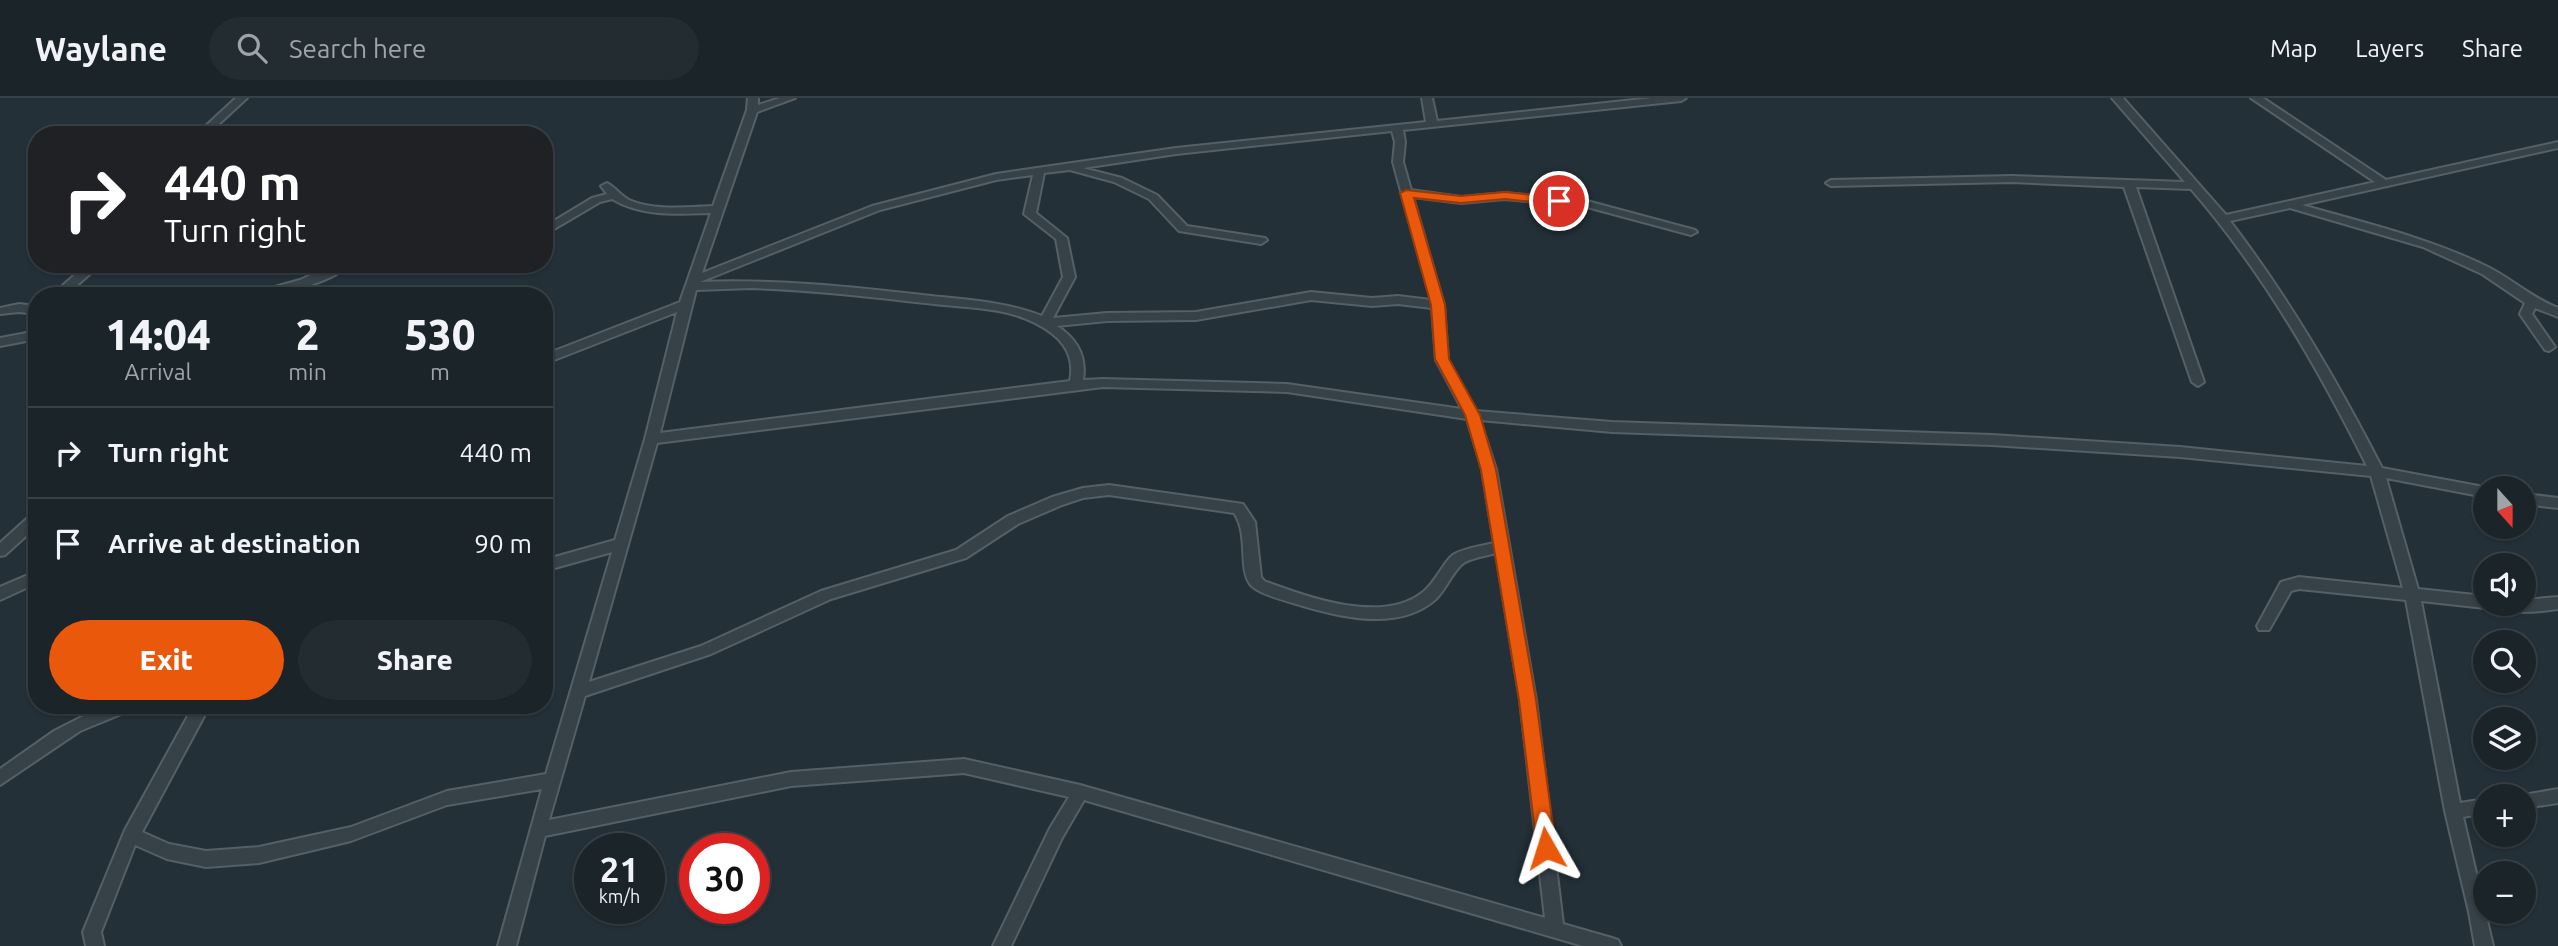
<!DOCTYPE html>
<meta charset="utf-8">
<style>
:root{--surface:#1a2429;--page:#232c31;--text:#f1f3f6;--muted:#9fa4a8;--line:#384146;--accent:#ea580c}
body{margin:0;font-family:Ubuntu,sans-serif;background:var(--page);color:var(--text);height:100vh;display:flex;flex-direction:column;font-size:26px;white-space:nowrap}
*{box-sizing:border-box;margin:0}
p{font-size:23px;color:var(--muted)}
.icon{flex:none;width:38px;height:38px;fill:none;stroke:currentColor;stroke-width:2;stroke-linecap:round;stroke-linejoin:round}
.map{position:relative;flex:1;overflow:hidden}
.drawer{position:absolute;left:28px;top:189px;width:525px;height:427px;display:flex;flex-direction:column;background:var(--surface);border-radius:28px;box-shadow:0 2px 5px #0004,0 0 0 2px var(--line)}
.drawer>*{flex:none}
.guide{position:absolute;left:28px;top:28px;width:525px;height:147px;border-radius:28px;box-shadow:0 2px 5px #0004,0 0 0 2px var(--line);background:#202124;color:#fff;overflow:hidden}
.needle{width:46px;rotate:159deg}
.fabs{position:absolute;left:2473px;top:378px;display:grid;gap:14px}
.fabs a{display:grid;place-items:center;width:63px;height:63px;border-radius:50%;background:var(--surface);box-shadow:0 2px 5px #0004,0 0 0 2px var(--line);font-size:35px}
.speed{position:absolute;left:574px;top:735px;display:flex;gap:14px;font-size:35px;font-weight:700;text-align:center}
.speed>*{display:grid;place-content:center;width:91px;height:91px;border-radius:50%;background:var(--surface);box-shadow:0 2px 5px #0004,0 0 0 2px var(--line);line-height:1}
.speed small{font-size:18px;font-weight:400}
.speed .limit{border:10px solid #d22;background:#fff;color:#111}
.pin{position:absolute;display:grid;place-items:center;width:60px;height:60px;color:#fff;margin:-30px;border:4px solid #fff;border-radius:50%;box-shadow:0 2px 7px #0007}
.me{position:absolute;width:77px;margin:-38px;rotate:354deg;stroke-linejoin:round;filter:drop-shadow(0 0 5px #0008)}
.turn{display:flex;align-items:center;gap:24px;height:147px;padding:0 21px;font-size:32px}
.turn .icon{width:91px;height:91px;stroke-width:2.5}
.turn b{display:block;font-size:49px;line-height:60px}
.eta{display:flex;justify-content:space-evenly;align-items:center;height:119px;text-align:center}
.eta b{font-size:42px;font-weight:800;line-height:49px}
.primary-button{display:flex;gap:14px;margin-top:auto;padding:14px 21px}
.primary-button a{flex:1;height:80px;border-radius:42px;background:var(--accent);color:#fff;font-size:28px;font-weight:800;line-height:80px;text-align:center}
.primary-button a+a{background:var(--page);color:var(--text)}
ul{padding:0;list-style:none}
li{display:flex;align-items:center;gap:21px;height:91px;padding:0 21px;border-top:2px solid var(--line)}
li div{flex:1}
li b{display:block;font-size:26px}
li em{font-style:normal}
header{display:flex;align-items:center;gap:42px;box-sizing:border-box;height:98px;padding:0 35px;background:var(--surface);border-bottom:2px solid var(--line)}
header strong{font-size:33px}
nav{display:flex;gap:38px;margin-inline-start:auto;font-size:24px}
.search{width:490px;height:63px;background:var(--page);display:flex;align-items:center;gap:18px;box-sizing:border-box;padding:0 24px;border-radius:38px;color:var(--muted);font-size:26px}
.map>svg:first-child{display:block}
</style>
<header>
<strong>Waylane</strong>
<div class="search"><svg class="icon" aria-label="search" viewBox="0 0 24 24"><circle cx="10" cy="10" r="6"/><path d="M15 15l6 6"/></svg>Search here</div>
<nav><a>Map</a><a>Layers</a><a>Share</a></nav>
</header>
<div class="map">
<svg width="2558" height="848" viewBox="0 0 2558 848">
<rect width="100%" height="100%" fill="#233037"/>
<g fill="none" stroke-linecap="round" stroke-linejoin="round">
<defs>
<g id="minor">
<path d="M236 0H247L207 37H196Z"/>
<path d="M748 0H758V7L780 0H795L757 14 702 175 872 108 996 76 1176 50 1426 24 1422 0H1432L1437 23 1652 0H1686L1681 3 1403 32 1405 44 1403 64 1411 92 1461 99 1505 95 1587 103 1695 132 1697 134 1691 137 1587 109 1505 101 1461 105 1413 99 1444 207 1448 262 1476 313 1612 324 1992 337 2180 349 2367 368C2318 270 2263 174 2191 91L2136 89 2204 284 2198 288 2192 284 2124 89 2012 84 1831 88 1826 85 1831 82 2012 78 2185 84 2112 0H2123L2226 117 2375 84 2251 0H2263L2386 82 2558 44V50L2302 107C2365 125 2429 140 2488 169 2512 181 2532 200 2558 210V219L2535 210 2532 216 2555 249 2549 253 2545 252 2520 216 2525 205 2482 176 2423 149 2290 110 2230 123C2289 200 2338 284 2382 370L2489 390H2485V399L2386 380 2418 491 2485 498V506H2491L2485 510 2421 503 2460 705 2485 701V715L2463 719 2493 848H2475L2469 814 2445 713 2406 502 2299 491 2291 493 2269 532H2259L2257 528 2281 484 2299 479 2403 490 2371 378 2180 359 1992 347 1612 334 1480 322 1496 371 1536 602 1563 826 1612 840 1618 842 1621 848H1583L1084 702 1062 740 1011 848H993L1050 730 1069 699 964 675 791 688 545 738 516 848H498L542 691 447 707 351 743 259 765 206 769 167 761 135 747 101 834 104 848H86L83 834 125 732 194 607H210L142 734 169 746 206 753 259 749 351 729 447 693 546 676 612 454 544 473V462L615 442 645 341 677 214 544 266V257L680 204 711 115C678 116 642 119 612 101L600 104 544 137V129L592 100 607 96 601 88 607 85C615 89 620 97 629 102 654 113 687 109 713 108L747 12ZM1392 33 1395 44 1393 64 1431 202 1398 198 1372 200 1311 194 1196 214 1107 215 1053 220 1075 179 1067 140 1036 115 1044 75 1070 72 1114 84 1149 101 1179 133 1261 146 1267 142 1265 140 1187 128 1157 97 1122 80 1083 70 1176 56ZM1033 77 1024 116 1056 141 1063 179 1042 218C1006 204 969 202 931 198 854 189 778 181 700 184L880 112 996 82ZM751 190C813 192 873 199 934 206 968 210 1004 209 1035 225 1059 237 1076 254 1070 283L660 335 696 192ZM1311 202 1372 208 1398 206 1432 210 1436 262 1462 311 1287 286 1103 281 1083 282C1087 258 1077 241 1057 228L1107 223 1196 222ZM1103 289 1287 294 1467 321 1482 371 1494 445C1482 448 1464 450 1453 457 1445 462 1435 485 1423 494 1382 527 1308 499 1264 483L1261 479 1255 424 1243 406 1109 387 1083 390 1052 399 1008 418 956 452 821 493 701 548 589 584 657 345ZM1109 397 1234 415C1249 436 1238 469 1250 486 1257 496 1290 504 1303 508 1344 520 1400 533 1436 501 1446 491 1451 477 1461 467 1468 460 1487 458 1496 455L1520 602 1545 820 1080 687 964 661 791 674 549 722 585 598 711 556 831 501 966 460 1018 426 1062 407 1083 400Z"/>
<path d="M87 166H101L65 198H51Z"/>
<path d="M335 166H351C328 186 280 198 250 198L252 195 300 182Z"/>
<path d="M19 206 37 208V216L19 214 0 216V210Z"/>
<path d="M37 233V241L0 248V240Z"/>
<path d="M2524 396 2558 400V410L2524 406Z"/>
<path d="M37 415V428L5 457 0 458V445L32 416Z"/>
<path d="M37 473V485L0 502V489Z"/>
<path d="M2558 499V511C2537 514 2515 516 2495 510L2493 506H2524V502Z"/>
<path d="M105 607H133L131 612 80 633 0 687V671L54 633Z"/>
<path d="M2558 691V705L2524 710V698H2518Z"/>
</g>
</defs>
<use href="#minor" stroke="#545f66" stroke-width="4"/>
<use href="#minor" fill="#364148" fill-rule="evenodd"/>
</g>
<path fill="#ea580c" stroke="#983908" stroke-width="2" d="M1406 92 1461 98 1505 94 1559 100 1566 103 1559 107 1505 101 1461 105 1414 100 1445 207 1449 261 1480 317 1496 372 1536 602 1556 750 1553 756 1546 759 1540 756 1537 750 1519 602 1481 372 1465 317 1435 261 1431 207 1400 95Z"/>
</svg>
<div class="fabs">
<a><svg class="needle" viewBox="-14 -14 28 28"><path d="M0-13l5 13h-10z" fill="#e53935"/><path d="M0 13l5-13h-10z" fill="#9fa4a8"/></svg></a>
<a><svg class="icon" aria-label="sound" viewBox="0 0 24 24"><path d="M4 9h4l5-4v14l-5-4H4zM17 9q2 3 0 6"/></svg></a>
<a><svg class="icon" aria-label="search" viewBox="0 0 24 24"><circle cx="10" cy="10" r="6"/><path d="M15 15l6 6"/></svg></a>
<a><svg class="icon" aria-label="layers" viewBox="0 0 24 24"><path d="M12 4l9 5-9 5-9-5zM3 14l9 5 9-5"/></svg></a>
<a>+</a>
<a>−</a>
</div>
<div class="speed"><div>21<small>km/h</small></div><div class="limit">30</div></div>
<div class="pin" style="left:1559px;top:103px;background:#d93025"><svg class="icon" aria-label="arrive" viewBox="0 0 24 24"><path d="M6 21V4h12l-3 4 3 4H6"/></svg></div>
<svg class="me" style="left:1546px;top:750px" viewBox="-20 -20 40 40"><path d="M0-17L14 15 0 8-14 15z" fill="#ea580c" stroke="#fff" stroke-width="4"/></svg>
<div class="guide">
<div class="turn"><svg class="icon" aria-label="right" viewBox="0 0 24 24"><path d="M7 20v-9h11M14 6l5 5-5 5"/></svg><div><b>440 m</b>Turn right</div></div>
</div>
<section class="drawer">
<div class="eta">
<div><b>14:04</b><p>Arrival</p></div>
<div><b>2</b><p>min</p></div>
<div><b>530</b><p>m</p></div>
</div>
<ul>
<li><svg class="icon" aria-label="right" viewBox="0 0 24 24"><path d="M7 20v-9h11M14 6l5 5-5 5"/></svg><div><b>Turn right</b></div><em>440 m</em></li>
<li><svg class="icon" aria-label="arrive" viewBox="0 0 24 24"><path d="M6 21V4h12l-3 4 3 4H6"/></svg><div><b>Arrive at destination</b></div><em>90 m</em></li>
</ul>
<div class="primary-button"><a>Exit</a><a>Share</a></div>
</section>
</div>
